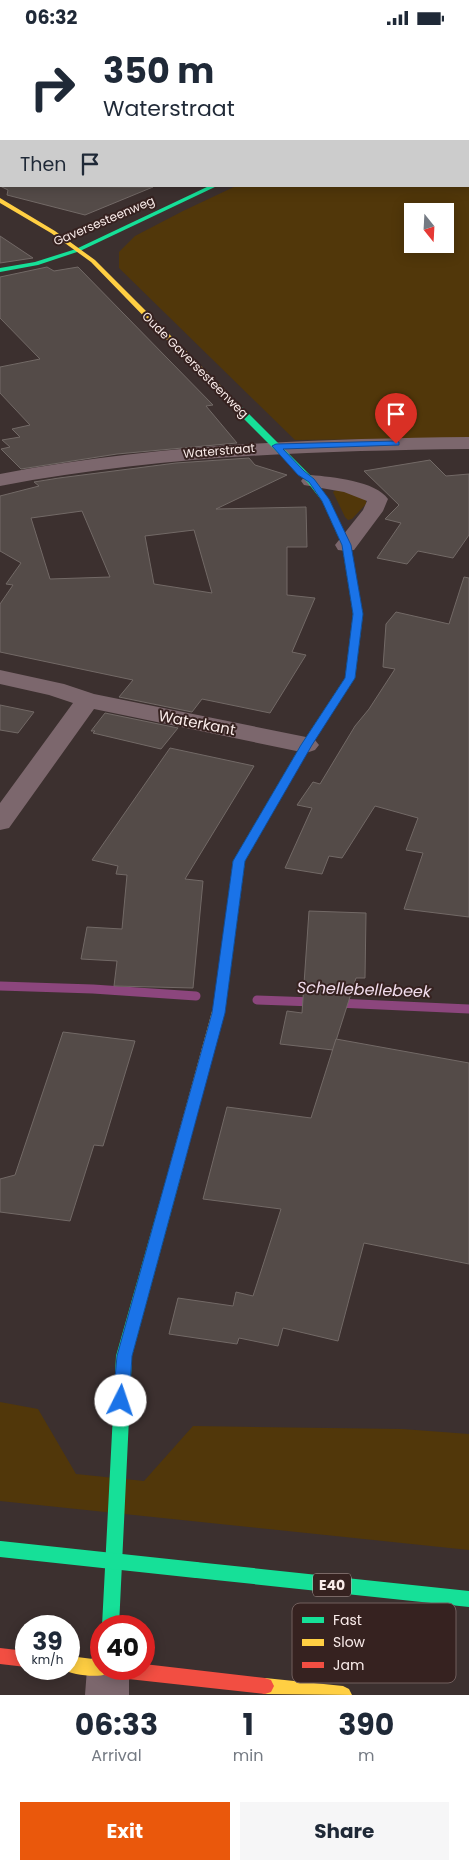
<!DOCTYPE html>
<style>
:root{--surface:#fff;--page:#f6f6f7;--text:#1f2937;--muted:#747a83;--accent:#ea580c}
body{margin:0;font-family:Poppins,sans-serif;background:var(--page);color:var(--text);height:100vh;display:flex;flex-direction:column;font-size:19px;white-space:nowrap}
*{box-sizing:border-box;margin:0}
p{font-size:16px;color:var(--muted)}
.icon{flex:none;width:28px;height:28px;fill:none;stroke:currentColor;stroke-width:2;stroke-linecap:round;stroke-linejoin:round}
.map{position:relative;height:1660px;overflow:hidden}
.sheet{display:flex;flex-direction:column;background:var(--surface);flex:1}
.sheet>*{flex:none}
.guide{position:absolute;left:0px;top:0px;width:470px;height:152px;box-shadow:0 2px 12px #0003;background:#fff;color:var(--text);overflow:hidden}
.needle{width:32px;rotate:162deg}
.fabs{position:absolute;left:404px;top:168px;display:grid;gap:10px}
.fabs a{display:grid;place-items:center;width:50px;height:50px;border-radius:0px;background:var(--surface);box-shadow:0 2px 12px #0003;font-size:25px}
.speed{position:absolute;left:15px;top:1580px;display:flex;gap:10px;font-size:25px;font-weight:700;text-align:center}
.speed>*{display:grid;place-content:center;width:65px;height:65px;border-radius:50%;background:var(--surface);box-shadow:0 2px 12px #0003;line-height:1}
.speed small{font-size:12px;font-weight:400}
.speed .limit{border:8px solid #d22;background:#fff;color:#111}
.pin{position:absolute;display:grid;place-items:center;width:42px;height:42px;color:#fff;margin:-51px -21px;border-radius:50% 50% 50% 0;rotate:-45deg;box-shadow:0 0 5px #0007}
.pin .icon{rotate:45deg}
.me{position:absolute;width:55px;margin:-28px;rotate:4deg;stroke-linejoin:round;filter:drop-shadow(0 0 4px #0008)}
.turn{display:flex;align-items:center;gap:18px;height:105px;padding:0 20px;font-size:22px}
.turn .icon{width:65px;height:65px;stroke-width:2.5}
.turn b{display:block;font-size:35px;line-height:42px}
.then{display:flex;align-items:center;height:48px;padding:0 20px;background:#0003;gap:10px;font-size:19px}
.eta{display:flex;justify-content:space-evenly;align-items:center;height:85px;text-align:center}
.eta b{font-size:30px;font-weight:700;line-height:35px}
.primary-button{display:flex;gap:10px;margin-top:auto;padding:10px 20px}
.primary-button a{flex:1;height:58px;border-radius:0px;background:var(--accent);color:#fff;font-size:20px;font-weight:700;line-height:58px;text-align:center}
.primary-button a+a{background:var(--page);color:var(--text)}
.status{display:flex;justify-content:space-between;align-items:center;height:35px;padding:0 25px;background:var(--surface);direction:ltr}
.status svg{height:14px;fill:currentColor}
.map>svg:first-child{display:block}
</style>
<div class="status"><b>06:32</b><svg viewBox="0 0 49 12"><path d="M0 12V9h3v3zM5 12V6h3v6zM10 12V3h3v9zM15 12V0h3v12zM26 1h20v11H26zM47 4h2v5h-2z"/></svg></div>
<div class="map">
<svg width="469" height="1660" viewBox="0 0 469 1660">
<rect width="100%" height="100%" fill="#3c302f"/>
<g fill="#51370a" fill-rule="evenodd">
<path d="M469 101V403L295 405 119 233V217L135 201 183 176 236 151H469ZM412 176H445V209H412Z"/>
<path d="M337 454 366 465V469L352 484 348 485 345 482 333 457Z"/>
<path d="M0 1367 38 1374 76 1439 144 1446 193 1391 402 1394 469 1399V1515L0 1466Z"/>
</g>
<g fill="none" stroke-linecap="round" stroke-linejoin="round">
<g stroke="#8c467d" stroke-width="9">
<path d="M0 951 93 954 196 961"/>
<path d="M257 965 314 967"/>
<path d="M337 968 469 974"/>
</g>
</g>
<g fill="#544b48" stroke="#726966" fill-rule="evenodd">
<path d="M0 122 1 151 153 152 85 180 7 160 8 155 0 151Z"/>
<path d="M0 201 33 223 0 228Z"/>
<path d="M47 232 54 236 78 232 213 370 206 371 237 408 117 419 21 434 1 414 10 412 2 405 20 402 12 394 30 390 0 358V332L40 324 0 283V242Z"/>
<path d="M249 423 255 430 287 440 216 474 306 472 307 512H287V560L315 563 292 617 306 620 270 678 202 664 192 677 119 662 133 645 0 617V569L13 550 6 549 21 528 0 516V461L39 451 34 447 59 443 176 428ZM82 476 110 542 50 544 31 483ZM194 495 212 558 154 549 145 501Z"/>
<path d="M430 425 446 441 469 439V500L453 523 418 516 407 529 377 523 401 488 385 484 399 470 364 436Z"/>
<path d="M464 542 469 543V882L404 874 423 818 406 815 418 783 375 771 342 823 329 821 322 839 285 833 312 773 297 770 313 747 320 749 355 691 369 674 395 634 383 632 386 589 396 577 449 589Z"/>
<path d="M0 670 34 677 18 698 0 695Z"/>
<path d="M105 678 178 693 161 714 93 698 95 696H91Z"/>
<path d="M170 713 254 731 185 844 203 846 193 953 114 951 117 926 81 924 87 892 122 894 127 840 116 839 118 831 92 825Z"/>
<path d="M309 876 366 878 365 943H356L333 1015 280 1009 287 976 302 978Z"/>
<path d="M63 997 135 1006 103 1111 94 1110 70 1186 0 1177V1144L15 1140Z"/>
<path d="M336 1004 469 1028V1229L364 1208 338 1306 283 1293 278 1311 239 1303 237 1309 169 1299 178 1263 233 1271 236 1257 253 1261 281 1174 203 1164 227 1072 311 1083Z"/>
</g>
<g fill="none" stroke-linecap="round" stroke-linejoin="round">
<g fill="#7c676d" fill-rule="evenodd">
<path d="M469 402V414C309 416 158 421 0 451V439C157 409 310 404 469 402Z"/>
<path d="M311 440C332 442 376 446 388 464L383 476 354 515 346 516 338 515 335 510 363 475 367 466 344 457 304 450 301 446 304 442Z"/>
<path d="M0 635 64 649 94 659 306 702 315 705 319 710 315 715 306 718 94 674 9 793 0 795V768L73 668 49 660 0 649Z"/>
<path d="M101 1616V1634H129V1660H85L87 1634 93 1620Z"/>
</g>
<g fill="#16e098" fill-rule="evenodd">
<path d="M209 151H217L80 216 38 230 0 237V233L35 227 76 214Z"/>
<path d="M226 362H232L314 444 330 466 350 510 363 579 355 643 311 710 245 826 226 969 224 972H216L214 969 233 826 301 710 345 643 353 579 342 510 322 466 308 448 226 366Z"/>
<path d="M175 1132 180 1133 182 1137 132 1321 119 1591H102L116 1321 168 1137 170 1133Z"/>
<path d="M196 1527 469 1556V1572L196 1543 190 1540 188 1535 190 1530Z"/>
</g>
<g fill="#ffcf43" fill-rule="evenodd">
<path d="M0 163 55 196 95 225 232 362V366H226L91 227 51 198 0 168Z"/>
<path d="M220 965 224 966 226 969 182 1137 180 1141 175 1142 170 1141 168 1137 214 969 216 966Z"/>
<path d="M69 1621 101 1625V1634H109L107 1639C96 1643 72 1640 62 1634H69Z"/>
<path d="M265 1643 343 1651 349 1654 352 1660 265 1659 259 1657 256 1651 259 1645Z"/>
</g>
<g fill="#f24e42" fill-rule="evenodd">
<path d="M0 1613 26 1616V1632L0 1629Z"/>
<path d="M144 1629 265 1643 271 1645 274 1651 271 1657 265 1659 110 1642 104 1640 101 1634H144Z"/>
</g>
<path stroke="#16e098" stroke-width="16" d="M0 1514 196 1535"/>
</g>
<path fill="#1a73e8" stroke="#114b97" d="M396 406 399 407V410L283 414 304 436 314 444 329 464 351 510 363 579 355 643 312 710 245 826 225 978 132 1321 129 1366 127 1371 121 1373 116 1371 113 1366 117 1321 212 978 233 826 301 710 345 643 353 579 342 510 322 466 309 447 298 440 272 411 276 409Z"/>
<g text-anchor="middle" stroke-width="4" stroke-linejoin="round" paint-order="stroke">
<g font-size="12" fill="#f9ebe9" stroke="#362220">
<text transform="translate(104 186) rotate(-23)" y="4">Gaversesteenweg</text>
<text transform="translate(195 330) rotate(45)" y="4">Oude Gaversesteenweg</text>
<text transform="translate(219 416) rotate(-5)" y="4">Waterstraat</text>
</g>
<rect fill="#362220" stroke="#beafad" stroke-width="1" x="313" y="1538.5" width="38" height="23" rx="4"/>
<g font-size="14" font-weight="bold" fill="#f9ebe9">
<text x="332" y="1555">E40</text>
</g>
<g font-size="15" fill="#f9ebe9" stroke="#362220">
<text transform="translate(197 688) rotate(11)" y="5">Waterkant</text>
</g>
<g font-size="16" font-style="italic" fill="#f2dded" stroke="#362220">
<text transform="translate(364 954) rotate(2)" y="6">Schellebellebeek</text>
</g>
</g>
<rect x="292" y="1568" width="164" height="80" rx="8" fill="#362220" stroke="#705e5c" stroke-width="1"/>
<rect x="302" y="1582" width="22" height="6" fill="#16e098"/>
<rect x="302" y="1604" width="22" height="7" fill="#ffcf43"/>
<rect x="302" y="1627" width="22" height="6" fill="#f24e42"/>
<g font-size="14" fill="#f9ebe9">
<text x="333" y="1590">Fast</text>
<text x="333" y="1612">Slow</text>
<text x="333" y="1635">Jam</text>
</g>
</svg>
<div class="fabs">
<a><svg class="needle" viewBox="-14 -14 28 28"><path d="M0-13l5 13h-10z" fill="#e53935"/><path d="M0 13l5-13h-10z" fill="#747a83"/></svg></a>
</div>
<div class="speed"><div>39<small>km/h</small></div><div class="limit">40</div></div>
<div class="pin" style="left:396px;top:409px;background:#d93025"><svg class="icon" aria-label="arrive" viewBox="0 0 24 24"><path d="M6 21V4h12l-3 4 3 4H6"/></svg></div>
<svg class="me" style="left:121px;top:1366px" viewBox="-20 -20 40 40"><circle r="19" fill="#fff"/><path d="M0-13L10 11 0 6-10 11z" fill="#1a73e8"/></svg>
<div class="guide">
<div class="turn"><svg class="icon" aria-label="right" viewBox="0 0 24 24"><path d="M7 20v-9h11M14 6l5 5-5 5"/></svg><div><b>350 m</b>Waterstraat</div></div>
<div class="then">Then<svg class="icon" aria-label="arrive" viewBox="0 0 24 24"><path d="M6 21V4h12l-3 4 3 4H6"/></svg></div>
</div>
</div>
<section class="sheet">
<div class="eta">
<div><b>06:33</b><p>Arrival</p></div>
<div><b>1</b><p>min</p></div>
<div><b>390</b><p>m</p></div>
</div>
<div class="primary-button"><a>Exit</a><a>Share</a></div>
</section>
